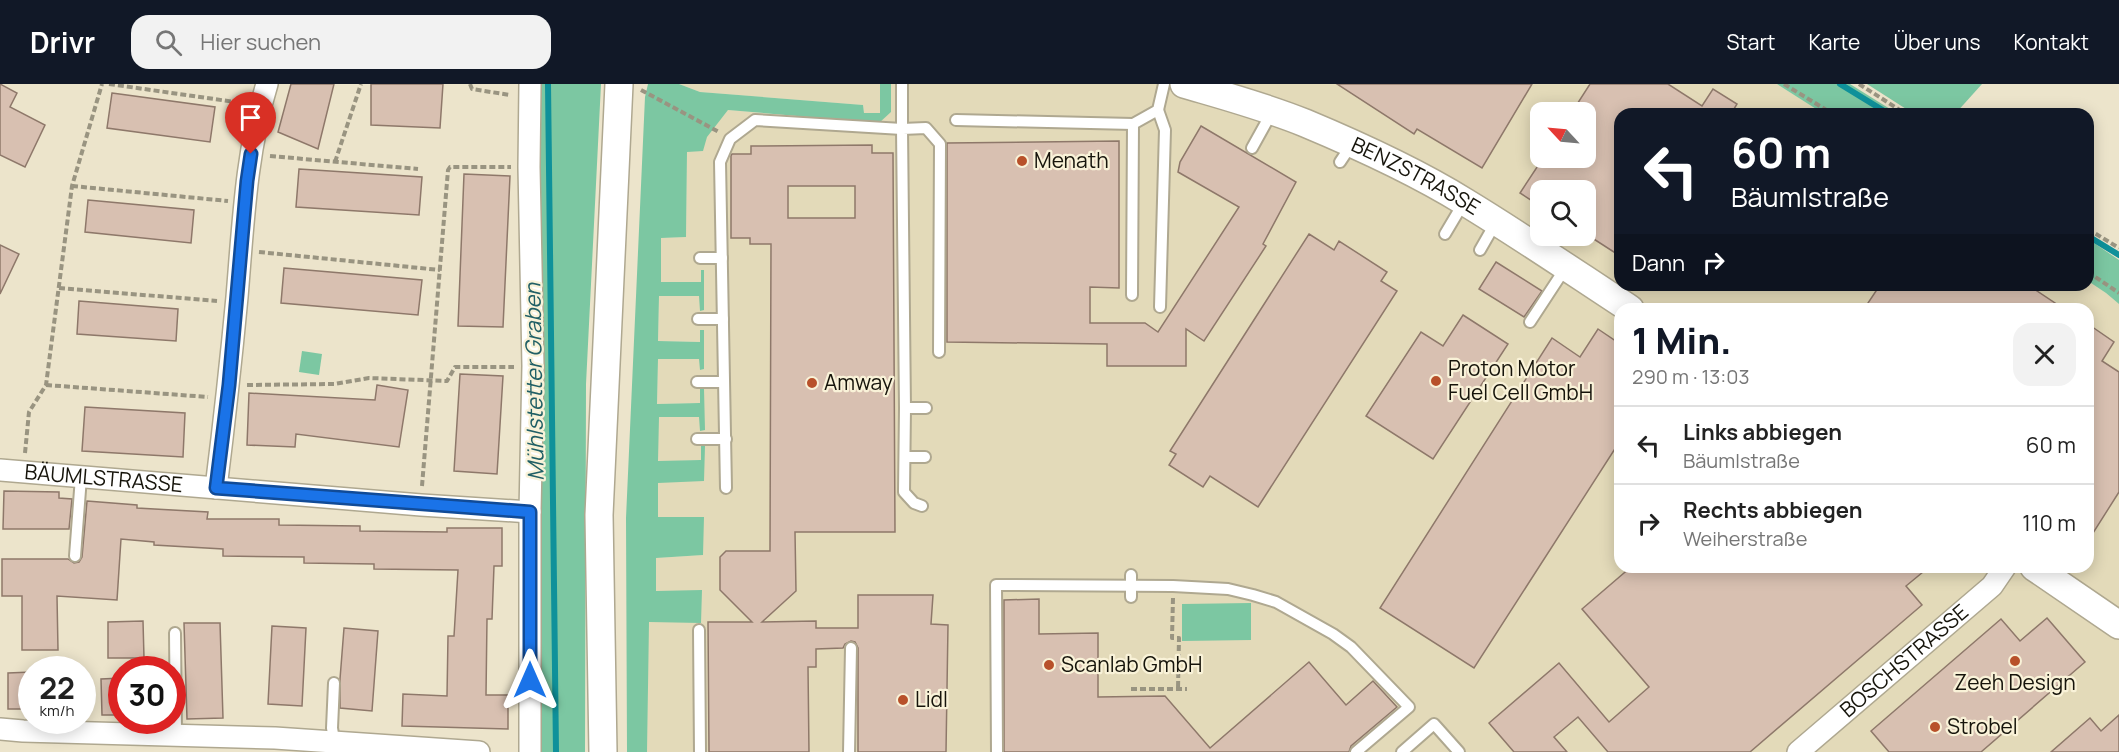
<!DOCTYPE html>
<html lang="de">
<meta charset="utf-8">
<style>
:root{--surface:#fff;--page:#f2f2f2;--text:#222;--muted:#767676;--line:#e0e0e0;--accent:#111827}
body{margin:0;font-family:Manrope,sans-serif;background:var(--page);color:var(--text);height:100vh;display:flex;flex-direction:column;font-size:22px;white-space:nowrap}
*{box-sizing:border-box;margin:0}
p{font-size:20px;color:var(--muted)}
.icon{flex:none;width:33px;height:33px;fill:none;stroke:currentColor;stroke-width:2;stroke-linecap:round;stroke-linejoin:round}
.map{position:relative;flex:1;overflow:hidden}
.drawer{position:absolute;left:1614px;top:219px;width:480px;height:270px;display:flex;flex-direction:column;background:var(--surface);border-radius:18px;box-shadow:0 3px 15px #0003}
.drawer>*{flex:none}
.guide{position:absolute;left:1614px;top:24px;width:480px;height:183px;border-radius:18px;box-shadow:0 3px 15px #0003;background:#111827;color:#fff;overflow:hidden}
.needle{width:39px;rotate:296deg}
.buttons{position:absolute;left:1530px;top:18px;display:grid;gap:12px}
.buttons a{display:grid;place-items:center;width:66px;height:66px;border-radius:12px;background:var(--surface);box-shadow:0 3px 15px #0003;font-size:30px}
.speed{position:absolute;left:18px;top:572px;display:flex;gap:12px;font-size:30px;font-weight:700;text-align:center}
.speed>*{display:grid;place-content:center;width:78px;height:78px;border-radius:50%;background:var(--surface);box-shadow:0 3px 15px #0003;line-height:1}
.speed small{font-size:15px;font-weight:400}
.speed .limit{border:9px solid #d22;background:#fff;color:#111}
.pin{position:absolute;display:grid;place-items:center;width:51px;height:51px;color:#fff;margin:-62px -26px;border-radius:50% 50% 50% 0;rotate:-45deg;box-shadow:0 0 6px #0007}
.pin .icon{rotate:45deg}
.me{position:absolute;width:66px;margin:-33px;rotate:0deg;stroke-linejoin:round;filter:drop-shadow(0 0 4px #0008)}
.turn{display:flex;align-items:center;gap:21px;height:126px;padding:0 18px;font-size:27px}
.turn .icon{width:78px;height:78px;stroke-width:2.5}
.turn b{display:block;font-size:42px;line-height:51px}
.then{display:flex;align-items:center;height:57px;padding:0 18px;background:#0003;gap:12px;font-size:22px}
.round{display:grid;place-items:center;flex:none;width:63px;height:63px;border-radius:18px;background:var(--page)}
.summary{display:flex;align-items:center;justify-content:space-between;height:102px;padding:0 18px}
h1{font-size:36px;font-weight:800;line-height:45px;color:var(--accent)}
ul{padding:0;list-style:none}
li{display:flex;align-items:center;gap:18px;height:78px;padding:0 18px;border-top:2px solid var(--line)}
li div{flex:1}
li b{display:block;font-size:22px}
li em{font-style:normal}
header{display:flex;align-items:center;gap:36px;box-sizing:border-box;height:84px;padding:0 30px;background:var(--accent);color:#fff}
header strong{font-size:28px}
nav{display:flex;gap:33px;margin-inline-start:auto;font-size:21px}
.search{width:420px;height:54px;background:var(--page);display:flex;align-items:center;gap:15px;box-sizing:border-box;padding:0 21px;border-radius:18px;color:var(--muted);font-size:22px}
.map>svg:first-child{display:block}
</style>
<header>
<strong>Drivr</strong>
<div class="search"><svg class="icon" aria-label="search" viewBox="0 0 24 24"><circle cx="10" cy="10" r="6"/><path d="M15 15l6 6"/></svg>Hier suchen</div>
<nav><a>Start</a><a>Karte</a><a>Über uns</a><a>Kontakt</a></nav>
</header>
<div class="map">
<svg width="2119" height="668" viewBox="0 0 2119 668">
<rect width="100%" height="100%" fill="#ece4cb"/>
<g fill="#e3dab9" fill-rule="evenodd">
<path d="M679 0H880V29H864L863 21 700 8Z"/>
<path d="M891 0H1777L1824 30H1620V201H2088V197L2106 209 2119 220V668H647L648 538H701L656 507V474L703 471V433H658V399L701 376 658 378V333H699L700 319 657 320 658 275H700V286L704 285 700 258 658 257 659 212H699L704 226V186H701V198L660 199 661 154 686 153 687 68 706 53 728 26 878 39 891 28ZM1540 28H1586V74H1540ZM1540 106H1586V152H1540ZM1620 225H2088V483H1620Z"/>
</g>
<g fill="#7cc7a2">
<path d="M539 0H601L586 300 585 668H542Z"/>
<path d="M648 0H679L700 8 863 21 864 29H880V0H891V28L879 39 728 26 707 53 703 67 687 68 686 153 661 154V198H701V186H704V226L700 227 699 212H659L658 257 700 258V246H704V285L700 286 699 275H658L657 320 700 319V305H704L705 346 700 347 699 333H659L658 377 701 376V362H705L704 397 658 399V433H704L703 471 656 474V507L702 506 701 539 649 538 647 668H627L626 434 645 13Z"/>
<path d="M1777 0H1850L1898 30H1824Z"/>
<path d="M1867 0H1982L1955 30H1914Z"/>
<path d="M2088 155 2119 176V220L2106 209 2088 197Z"/>
<path d="M302 267 322 270 319 291 299 288Z"/>
<path d="M1251 519V556L1182 557V520Z"/>
</g>
<g fill="none" stroke-linecap="round" stroke-linejoin="round">
<g stroke="#0f919a" stroke-width="6">
<path d="M548 0 556 668"/>
<path d="M1840 0 1889 30"/>
<path d="M2088 152 2119 171"/>
</g>
</g>
<g fill="#d8c0b1" stroke="#8e786a" stroke-width="1.5" fill-rule="evenodd">
<path d="M0 0 17 9 10 23 45 41 25 83 0 71Z"/>
<path d="M291 0H334L318 65 278 48Z"/>
<path d="M371 0H443L440 44 371 41Z"/>
<path d="M1337 0H1532L1482 84 1417 45 1414 50Z"/>
<path d="M1590 0H1668L1702 22 1713 5 1737 20 1731 30H1620V172L1586 150V106H1540V122L1520 109 1543 74H1586V28H1572Z"/>
<path d="M112 9 215 23 210 58 107 44Z"/>
<path d="M1201 42 1296 98 1263 160 1266 162 1204 257 1186 245V282H1107V260L947 258V59L1119 57V204L1090 203V239H1145L1158 248 1239 123 1178 88 1180 78Z"/>
<path d="M872 61V69H893L895 448H795L796 507 762 538 816 537V544H858V511H933L931 540 948 541 946 668H858V564L855 558 851 557 845 560 843 564 816 565V583H808L809 668H709L708 538H752L720 506V473L726 467H770L771 160H750V154H731V72L732 70H751V62ZM788 102H855V134H788Z"/>
<path d="M299 85 422 93 419 131 296 123Z"/>
<path d="M464 90 510 92 503 243 458 242Z"/>
<path d="M88 116 194 126 191 159 85 148Z"/>
<path d="M1309 150 1334 166 1339 157 1387 188 1381 197 1397 207 1258 423 1210 392 1203 403 1169 381 1176 370 1170 367Z"/>
<path d="M0 161 19 170 0 210Z"/>
<path d="M1496 178 1542 207 1524 233 1479 205Z"/>
<path d="M284 184 422 196 418 231 281 219Z"/>
<path d="M1880 201H2028L2064 225H1864Z"/>
<path d="M79 217 178 225 176 257 77 250Z"/>
<path d="M1463 231 1508 260 1433 375 1366 332 1421 248 1443 262Z"/>
<path d="M2088 240 2114 258 2102 277 2119 288V408L2088 457Z"/>
<path d="M1598 245 1620 260V357L1474 584 1380 524 1552 254 1580 273Z"/>
<path d="M460 290 503 292 497 390 454 387Z"/>
<path d="M377 301 408 306 399 363 296 350 295 363 247 361 249 309 375 316Z"/>
<path d="M85 323 185 329 183 373 82 367Z"/>
<path d="M4 407 59 408V414L72 415 69 445H3Z"/>
<path d="M87 417 137 421V424L208 428 207 435H279V441L360 442V447L447 448V444H502V482H494L492 535H487L486 611H508V645L402 642 403 610 447 612 448 552H454L458 486 374 485V480L304 479V473L223 472V465L154 461V458L121 455 117 516 57 512 58 566H22V512H2V475H68L74 479 79 478 82 473Z"/>
<path d="M1631 483H1929L1906 502 1922 521 1750 668H1608L1578 633 1554 653 1567 668H1514L1489 639 1559 579 1609 638 1649 603 1582 525Z"/>
<path d="M1039 515V550L1098 549V613L1165 612 1210 664 1309 578 1346 621 1373 597 1397 623 1351 662 1349 668H1004V516Z"/>
<path d="M2047 534 2085 578 1981 668H1889L1871 647 2001 535 2020 557Z"/>
<path d="M143 537 144 574H108V538Z"/>
<path d="M184 539H220L223 634 187 635Z"/>
<path d="M272 542 306 544 302 622 268 620Z"/>
<path d="M344 544 378 547 372 627 340 624V595Z"/>
<path d="M32 588V625H8V589Z"/>
<path d="M122 594V631H102L101 595Z"/>
<path d="M2119 631V668H2051L2090 634 2101 647Z"/>
</g>
<g fill="none" stroke-linecap="round" stroke-linejoin="round">
<defs>
<g id="service">
<path d="M1158 26 1165 46 1160 223"/>
<path d="M956 36 1133 40"/>
<path d="M1252 64 1272 28"/>
<path d="M1340 78 1352 60"/>
<path d="M1445 150 1464 118"/>
<path d="M1480 166 1496 138"/>
<path d="M700 174H722"/>
<path d="M1132 211 1133 40 1158 26 1164 0"/>
<path d="M698 235H723"/>
<path d="M1530 238 1566 183"/>
<path d="M697 298H724"/>
<path d="M905 324H926"/>
<path d="M697 355H726"/>
<path d="M905 373H925"/>
<path d="M726 404 720 78 730 55 755 36 902 45V0"/>
<path d="M922 422 914 419 904 408 905 324 902 45 926 44 940 60 939 268"/>
<path d="M75 472 81 393"/>
<path d="M1131 513V491"/>
<path d="M699 546 700 668"/>
<path d="M175 549 176 651"/>
<path d="M334 599 332 644 335 662"/>
<path d="M849 668 851 564"/>
<path d="M997 668 996 501 1173 502 1228 505 1253 511 1276 518 1333 550 1351 563 1409 623 1356 668"/>
<path d="M1402 668 1434 640 1459 668"/>
</g>
<g id="minor">
<path id="s1" d="M0 386 421 421 530 428"/>
<path d="M216 404C224 340 231 277 237 213 243 142 246 68 267 0"/>
<path d="M0 645 23 647 275 654 479 668"/>
<path d="M530 668V428L533 282 529 83 530 0"/>
<path id="s2" d="M1798 668 1992 502 2005 483"/>
</g>
<g id="tertiary">
<path id="s3" d="M1184 0C1225 12 1266 23 1305 39 1360 62 1415 87 1465 118 1521 152 1575 189 1630 225"/>
<path d="M2034 483 2119 541"/>
<path d="M603 668 599 431 619 0"/>
</g>
</defs>
<use href="#service" stroke="#afa890" stroke-width="14"/>
<use href="#minor" stroke="#afa890" stroke-width="24"/>
<use href="#tertiary" stroke="#afa890" stroke-width="30"/>
<g stroke="#999481" stroke-width="4" stroke-dasharray="6 3" stroke-linecap="butt">
<path d="M109 0 242 19"/>
<path d="M470 0 472 5 510 11"/>
<path d="M1784 0 1833 30"/>
<path d="M1859 0 1906 30"/>
<path d="M641 6 719 48"/>
<path d="M270 72 418 85"/>
<path d="M335 78 361 0"/>
<path d="M72 102 228 117"/>
<path d="M2088 145 2119 164"/>
<path d="M259 168 440 186"/>
<path d="M2088 188 2119 209"/>
<path d="M59 204 217 217"/>
<path d="M46 301 208 313"/>
<path d="M247 301 334 300 369 294 447 297 455 283H514"/>
<path d="M25 369 29 328 46 301 72 102 102 0"/>
<path d="M422 402 448 86 450 83H511"/>
<path d="M1173 514 1172 554H1179L1178 605"/>
<path d="M1131 605H1187"/>
</g>
<use href="#service" stroke="#fff" stroke-width="10"/>
<use href="#minor" stroke="#fff" stroke-width="21"/>
<use href="#tertiary" stroke="#fff" stroke-width="27"/>
</g>
<g fill="none" stroke-linecap="round" stroke-linejoin="round">
<defs>
<path id="route" d="M251 70 247 97 229 301 216 404 530 428V596"/>
</defs>
<use href="#route" stroke="#114b97" stroke-width="15"/>
<use href="#route" stroke="#1a73e8" stroke-width="10"/>
</g>
<g fill="#b8512a" stroke="#f9f2d8" stroke-width="2">
<circle cx="1022" cy="77" r="6"/>
<circle cx="1436" cy="297" r="6"/>
<circle cx="812" cy="299" r="6"/>
<circle cx="2015" cy="577" r="6"/>
<circle cx="1049" cy="581" r="6"/>
<circle cx="903" cy="616" r="6"/>
<circle cx="1935" cy="643" r="6"/>
</g>
<g text-anchor="middle" stroke-width="4.5" stroke-linejoin="round" paint-order="stroke">
<g font-size="21" fill="#16140b" stroke="#f9f2d8" text-anchor="start">
<text x="1034" y="84">Menath</text>
<text x="1448" y="292">Proton Motor<tspan x="1448" dy="24">Fuel Cell GmbH</tspan></text>
<text x="824" y="306">Amway</text>
<text x="1061" y="588">Scanlab GmbH</text>
<text x="2015" y="606" text-anchor="middle">Zeeh Design</text>
<text x="915" y="623">Lidl</text>
<text x="1947" y="650">Strobel</text>
</g>
<g font-size="21" fill="#16140b" stroke="#f9f2d8">
<text dy="7" stroke="none"><textPath href="#s3" startOffset="250">BENZSTRASSE</textPath></text>
<text dy="7" stroke="none"><textPath href="#s1" startOffset="104">BÄUMLSTRASSE</textPath></text>
<text dy="7" stroke="none"><textPath href="#s2" startOffset="140">BOSCHSTRASSE</textPath></text>
</g>
<g font-size="22" font-style="italic" fill="#205f65" stroke="#f9f2d8">
<text transform="translate(534 298) rotate(-91)" y="8">Mühlstetter Graben</text>
</g>
</g>
</svg>
<div class="buttons">
<a><svg class="needle" viewBox="-14 -14 28 28"><path d="M0-13l5 13h-10z" fill="#e53935"/><path d="M0 13l5-13h-10z" fill="#767676"/></svg></a>
<a><svg class="icon" aria-label="search" viewBox="0 0 24 24"><circle cx="10" cy="10" r="6"/><path d="M15 15l6 6"/></svg></a>
</div>
<div class="speed"><div>22<small>km/h</small></div><div class="limit">30</div></div>
<div class="pin" style="left:251px;top:70px;background:#d93025"><svg class="icon" aria-label="arrive" viewBox="0 0 24 24"><path d="M6 21V4h12l-3 4 3 4H6"/></svg></div>
<svg class="me" style="left:530px;top:596px" viewBox="-20 -20 40 40"><path d="M0-17L14 15 0 8-14 15z" fill="#1a73e8" stroke="#fff" stroke-width="4"/></svg>
<div class="guide">
<div class="turn"><svg class="icon" aria-label="left" viewBox="0 0 24 24"><path d="M17 20v-9H6M10 6l-5 5 5 5"/></svg><div><b>60 m</b>Bäumlstraße</div></div>
<div class="then">Dann<svg class="icon" aria-label="right" viewBox="0 0 24 24"><path d="M7 20v-9h11M14 6l5 5-5 5"/></svg></div>
</div>
<section class="drawer">
<div class="summary"><div><h1>1 Min.</h1><p>290 m · 13:03</p></div><a class="round"><svg class="icon" aria-label="close" viewBox="0 0 24 24"><path d="M6 6l12 12M18 6L6 18"/></svg></a></div>
<ul>
<li><svg class="icon" aria-label="left" viewBox="0 0 24 24"><path d="M17 20v-9H6M10 6l-5 5 5 5"/></svg><div><b>Links abbiegen</b><p>Bäumlstraße</p></div><em>60 m</em></li>
<li><svg class="icon" aria-label="right" viewBox="0 0 24 24"><path d="M7 20v-9h11M14 6l5 5-5 5"/></svg><div><b>Rechts abbiegen</b><p>Weiherstraße</p></div><em>110 m</em></li>
</ul>
</section>
</div>
